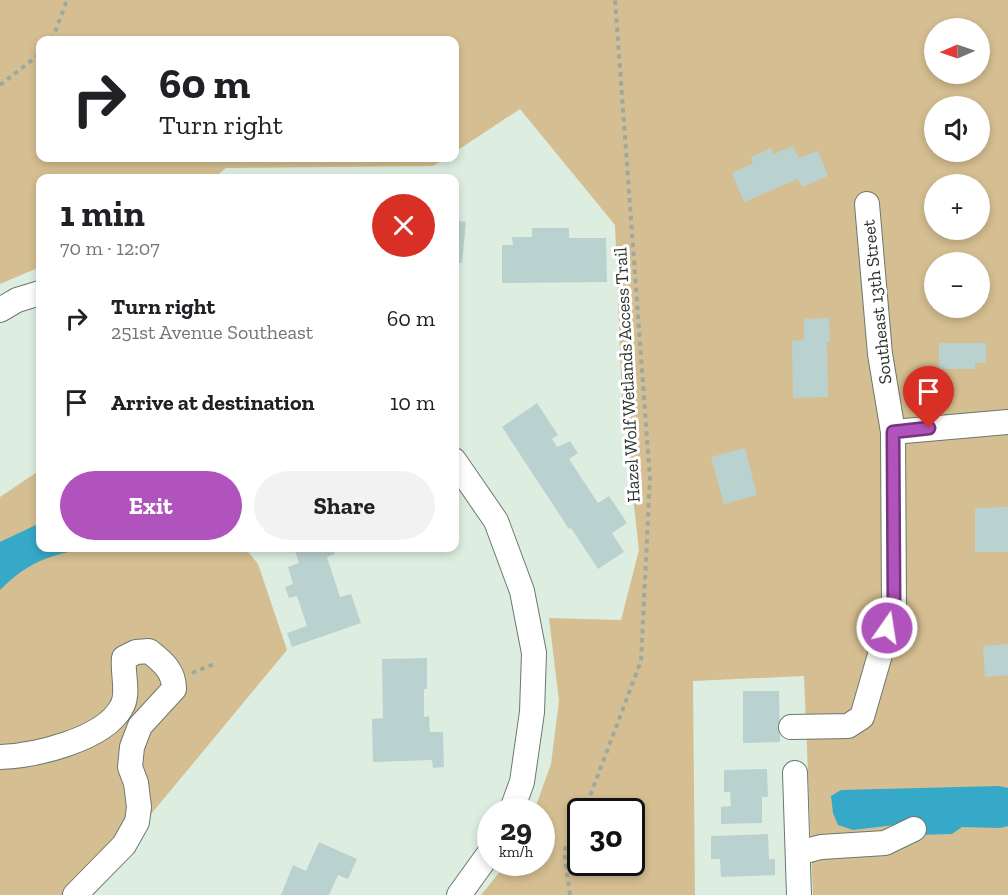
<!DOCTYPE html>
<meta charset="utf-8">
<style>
:root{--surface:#fff;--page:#f2f2f2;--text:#202124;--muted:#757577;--accent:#b153bc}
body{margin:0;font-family:"Zilla Slab",serif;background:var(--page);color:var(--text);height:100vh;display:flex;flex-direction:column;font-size:22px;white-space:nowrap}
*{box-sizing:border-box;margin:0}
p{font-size:20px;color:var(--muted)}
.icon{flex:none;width:33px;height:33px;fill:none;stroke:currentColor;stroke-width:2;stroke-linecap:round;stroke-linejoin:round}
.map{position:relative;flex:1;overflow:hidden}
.details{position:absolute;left:36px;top:174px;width:423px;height:378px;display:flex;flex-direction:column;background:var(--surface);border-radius:12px;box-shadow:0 3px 9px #0003}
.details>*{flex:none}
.top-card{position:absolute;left:36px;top:36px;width:423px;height:126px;border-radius:12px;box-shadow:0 3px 9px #0003;background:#fff;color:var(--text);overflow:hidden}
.needle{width:39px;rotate:268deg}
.fabs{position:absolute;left:924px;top:18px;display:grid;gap:12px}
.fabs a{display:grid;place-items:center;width:66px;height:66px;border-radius:50%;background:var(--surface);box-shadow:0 3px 9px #0003;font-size:30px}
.speed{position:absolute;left:477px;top:798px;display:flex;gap:12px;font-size:30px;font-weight:700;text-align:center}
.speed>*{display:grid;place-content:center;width:78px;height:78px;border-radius:50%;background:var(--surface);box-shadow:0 3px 9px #0003;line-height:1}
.speed small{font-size:15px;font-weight:400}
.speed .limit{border:3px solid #111;border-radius:9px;background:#fff;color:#111}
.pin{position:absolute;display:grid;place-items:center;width:51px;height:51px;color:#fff;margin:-62px -26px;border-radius:50% 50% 50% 0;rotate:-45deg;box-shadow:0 0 6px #0007}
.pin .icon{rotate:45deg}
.me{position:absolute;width:66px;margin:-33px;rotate:13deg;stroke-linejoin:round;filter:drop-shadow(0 0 4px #0008)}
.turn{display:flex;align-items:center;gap:21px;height:126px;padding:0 24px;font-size:27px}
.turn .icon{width:78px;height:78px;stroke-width:2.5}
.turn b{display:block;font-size:42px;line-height:51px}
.round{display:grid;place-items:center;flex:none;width:63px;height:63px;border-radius:32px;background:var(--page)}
.headline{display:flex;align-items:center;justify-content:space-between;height:102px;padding:0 24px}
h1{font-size:36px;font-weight:700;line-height:45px}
.button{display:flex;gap:12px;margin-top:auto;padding:12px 24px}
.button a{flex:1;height:69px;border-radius:36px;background:var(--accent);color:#fff;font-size:24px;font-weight:700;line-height:69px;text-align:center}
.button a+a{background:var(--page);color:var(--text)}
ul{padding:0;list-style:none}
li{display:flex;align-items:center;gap:18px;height:84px;padding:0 24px}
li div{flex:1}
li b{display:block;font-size:22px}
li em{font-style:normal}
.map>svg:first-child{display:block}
</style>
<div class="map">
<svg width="1008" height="895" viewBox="0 0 1008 895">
<rect width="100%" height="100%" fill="#ddeee1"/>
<g fill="#d5be91" fill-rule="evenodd">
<path d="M0 0H1008V895H813L804 676 693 681 695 895H481L507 863 542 862V812L534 811 551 764 559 701 549 618 621 620 639 550 622 399 615 225 520 109 455 152 454 40H40V158H446L433 166 226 168 214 178H40V267L0 284ZM934 28H980V74H934ZM934 106H980V152H934ZM934 184H980V230H934ZM934 262H980V308H934ZM580 812H632V862H580Z"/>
<path d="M40 470V548H245L258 564 287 650 84 895H0V497Z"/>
</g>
<g fill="#36a8c8">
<path d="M40 523V548H97C56 552 30 560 0 590V542Z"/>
<path d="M999 786 1008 788V826L1000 828 962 827 952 834 918 835 911 823 853 830 838 825 833 813 831 796 841 790Z"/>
</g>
<g fill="#bad2cf">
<path d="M793 146 799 158 818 151 828 176 802 187 798 179 744 202 732 173 753 163 751 157 771 148 773 154Z"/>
<path d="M454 220 466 222 462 263 454 262Z"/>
<path d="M532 228H569V238H606L607 282 502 283V245H513L512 237H532Z"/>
<path d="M829 318 830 341 827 342 828 397 793 398 792 341 804 340V319Z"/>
<path d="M939 343H986V363H975V369H939Z"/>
<path d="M537 403 558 435 552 439 557 447 570 441 578 453 569 459 598 503 609 496 627 523 612 533 624 552 598 569 571 528 569 529 502 427Z"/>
<path d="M745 448 757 495 724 504 711 457Z"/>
<path d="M1008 507V552H975V508Z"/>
<path d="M302 548H332L335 554 327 557 340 597 351 594 361 623 292 647 287 633 307 626 297 596 289 598 285 587 293 584 288 567 299 563 295 551Z"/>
<path d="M1008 644V675L985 677 983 646Z"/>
<path d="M427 658V689H424V717L429 716 430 732H443L444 767 433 768 432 760 373 762 372 719 383 718 382 659Z"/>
<path d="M743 691H779L780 742 743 743Z"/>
<path d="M767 769 768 797H762V823L721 824V807L731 806 730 792H724V770Z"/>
<path d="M768 834 769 859H775V875L721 877 720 859H711V836Z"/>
<path d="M319 842 357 859 348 879 338 875 329 895H281L293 865 306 871Z"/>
</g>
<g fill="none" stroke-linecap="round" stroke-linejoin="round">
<defs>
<g id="minor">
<path d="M0 310 17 300 40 293"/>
<path d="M893 432 1008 422"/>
<path d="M454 460 496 521 522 591 534 653 532 712 522 782 511 812"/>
<path d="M791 727 848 726 862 717 894 606 893 432 880 354 867 204"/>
<path d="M0 757C34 756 103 740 121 708 130 695 122 673 124 658L136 652 149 651C163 662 174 671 174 689L140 726 132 747 130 767 136 783 139 807 137 822 124 845 75 895"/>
<path d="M795 773 799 895"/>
<path d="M798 853 821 847 885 843 914 829"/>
<path d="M459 895 490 852"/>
</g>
</defs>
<use href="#minor" stroke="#6a796d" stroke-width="26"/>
<g stroke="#9ca99f" stroke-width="4" stroke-dasharray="4.5 4.5" stroke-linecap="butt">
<path d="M52 40 67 0"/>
<path d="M0 85 40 54"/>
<path d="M192 673 214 664"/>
<path d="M584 812 641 661 650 479 615 0"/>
<path d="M570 895 564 851 580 819"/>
</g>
<use href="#minor" stroke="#fff" stroke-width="24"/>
</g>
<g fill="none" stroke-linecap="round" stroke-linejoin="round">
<defs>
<path id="route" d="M887 628 894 606 893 432 929 428"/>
</defs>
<use href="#route" stroke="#73367a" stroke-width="15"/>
<use href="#route" stroke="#b153bc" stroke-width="10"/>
</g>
<g text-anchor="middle" stroke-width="6" stroke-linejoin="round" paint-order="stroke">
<g font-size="18" fill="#2b322d" stroke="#fff">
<text transform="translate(877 302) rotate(-96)" y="6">Southeast 13th Street</text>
<text transform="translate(627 375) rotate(-93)" y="6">Hazel Wolf Wetlands Access Trail</text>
</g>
</g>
</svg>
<div class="fabs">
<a><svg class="needle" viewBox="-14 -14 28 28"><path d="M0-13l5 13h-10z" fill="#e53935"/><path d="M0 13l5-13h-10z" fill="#757577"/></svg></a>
<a><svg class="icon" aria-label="sound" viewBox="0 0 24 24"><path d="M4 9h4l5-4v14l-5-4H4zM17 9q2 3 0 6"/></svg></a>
<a>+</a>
<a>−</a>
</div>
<div class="speed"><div>29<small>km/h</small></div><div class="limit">30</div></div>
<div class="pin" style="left:929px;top:428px;background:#d93025"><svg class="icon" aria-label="arrive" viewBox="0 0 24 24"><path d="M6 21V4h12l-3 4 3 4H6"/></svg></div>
<svg class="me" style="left:887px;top:628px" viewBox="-20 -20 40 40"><circle r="17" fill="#b153bc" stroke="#fff" stroke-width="3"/><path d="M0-11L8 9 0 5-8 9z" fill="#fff"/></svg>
<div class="top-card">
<div class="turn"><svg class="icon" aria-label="right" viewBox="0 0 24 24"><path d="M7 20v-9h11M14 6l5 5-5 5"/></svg><div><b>60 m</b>Turn right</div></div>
</div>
<section class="details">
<div class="headline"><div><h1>1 min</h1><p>70 m · 12:07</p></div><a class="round" style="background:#d93025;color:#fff"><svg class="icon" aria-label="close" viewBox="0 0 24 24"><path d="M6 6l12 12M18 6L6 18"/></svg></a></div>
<ul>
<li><svg class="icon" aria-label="right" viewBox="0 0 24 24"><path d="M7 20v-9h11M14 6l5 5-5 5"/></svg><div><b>Turn right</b><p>251st Avenue Southeast</p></div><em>60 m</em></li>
<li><svg class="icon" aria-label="arrive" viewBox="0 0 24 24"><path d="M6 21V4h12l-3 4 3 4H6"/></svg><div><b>Arrive at destination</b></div><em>10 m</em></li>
</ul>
<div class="button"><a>Exit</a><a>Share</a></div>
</section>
</div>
